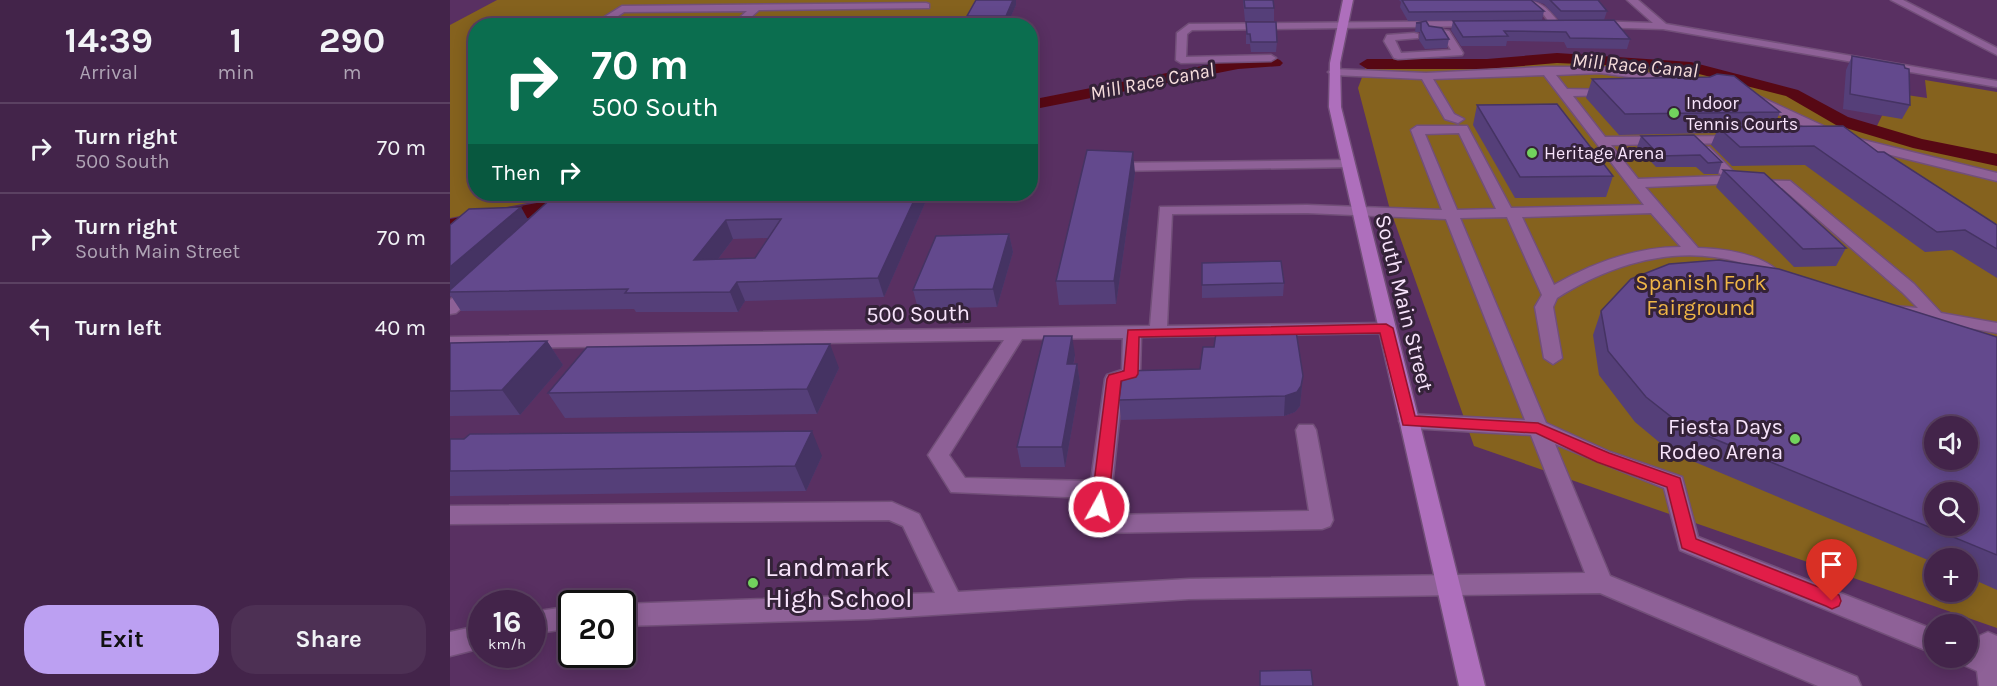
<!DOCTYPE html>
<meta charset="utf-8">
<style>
:root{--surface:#43244a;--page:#4d3054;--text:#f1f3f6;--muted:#afa4b5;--line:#5b4162;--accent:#bca0f2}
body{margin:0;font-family:Karla,sans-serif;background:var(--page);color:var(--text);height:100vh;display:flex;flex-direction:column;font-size:22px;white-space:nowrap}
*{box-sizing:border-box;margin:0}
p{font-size:20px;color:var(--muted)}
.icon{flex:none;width:33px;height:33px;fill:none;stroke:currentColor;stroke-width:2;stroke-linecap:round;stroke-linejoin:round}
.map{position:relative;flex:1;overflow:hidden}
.sheet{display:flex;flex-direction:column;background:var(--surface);width:450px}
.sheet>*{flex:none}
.hud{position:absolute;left:18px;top:18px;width:570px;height:183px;border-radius:24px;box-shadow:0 3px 15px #0003,0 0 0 2px var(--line);background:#0b6e4f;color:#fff;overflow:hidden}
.fabs{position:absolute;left:1474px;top:416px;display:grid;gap:12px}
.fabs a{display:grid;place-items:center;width:54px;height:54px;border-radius:50%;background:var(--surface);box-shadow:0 3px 15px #0003,0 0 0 2px var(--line);font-size:30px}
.speed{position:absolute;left:18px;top:590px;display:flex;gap:12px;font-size:30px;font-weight:700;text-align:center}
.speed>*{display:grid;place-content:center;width:78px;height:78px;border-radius:50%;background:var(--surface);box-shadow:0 3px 15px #0003,0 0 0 2px var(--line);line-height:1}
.speed small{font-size:15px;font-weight:400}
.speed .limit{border:3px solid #111;border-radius:9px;background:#fff;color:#111}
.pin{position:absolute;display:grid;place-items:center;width:51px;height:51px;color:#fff;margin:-62px -26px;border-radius:50% 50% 50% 0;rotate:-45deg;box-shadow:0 0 6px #0007}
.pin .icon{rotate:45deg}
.me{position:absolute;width:66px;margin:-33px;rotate:7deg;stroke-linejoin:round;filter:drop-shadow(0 0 4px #0008)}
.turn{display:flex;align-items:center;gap:21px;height:126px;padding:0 24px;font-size:27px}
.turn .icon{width:78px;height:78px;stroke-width:2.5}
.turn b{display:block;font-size:42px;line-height:51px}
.then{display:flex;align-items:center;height:57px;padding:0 24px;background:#0003;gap:12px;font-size:22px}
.eta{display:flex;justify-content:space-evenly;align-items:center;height:102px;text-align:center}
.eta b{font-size:36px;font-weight:700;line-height:42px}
.cta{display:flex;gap:12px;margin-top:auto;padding:12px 24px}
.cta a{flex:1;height:69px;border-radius:24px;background:var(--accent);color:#111;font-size:24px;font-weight:700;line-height:69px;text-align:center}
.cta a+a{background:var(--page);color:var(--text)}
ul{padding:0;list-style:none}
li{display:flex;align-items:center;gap:18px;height:90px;padding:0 24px;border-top:2px solid var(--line)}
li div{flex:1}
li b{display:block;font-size:22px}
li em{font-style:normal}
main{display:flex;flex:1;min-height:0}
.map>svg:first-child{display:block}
</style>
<main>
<section class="sheet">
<div class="eta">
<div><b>14:39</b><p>Arrival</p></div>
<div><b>1</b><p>min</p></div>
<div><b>290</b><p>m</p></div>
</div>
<ul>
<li><svg class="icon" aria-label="right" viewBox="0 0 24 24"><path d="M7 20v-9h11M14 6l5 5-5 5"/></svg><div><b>Turn right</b><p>500 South</p></div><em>70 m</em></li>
<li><svg class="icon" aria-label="right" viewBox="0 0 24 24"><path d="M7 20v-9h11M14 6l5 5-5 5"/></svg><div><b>Turn right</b><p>South Main Street</p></div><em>70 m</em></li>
<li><svg class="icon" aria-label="left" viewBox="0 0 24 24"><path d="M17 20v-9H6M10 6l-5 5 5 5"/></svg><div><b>Turn left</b></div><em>40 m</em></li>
</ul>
<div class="cta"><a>Exit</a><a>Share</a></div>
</section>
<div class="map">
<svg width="1547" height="686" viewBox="0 0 1547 686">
<rect width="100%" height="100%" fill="#593062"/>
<g fill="#85621e" fill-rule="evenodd">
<path d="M47 0H530L516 25 26 26V194H123L0 218V25Z"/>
<path d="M1107 58 1198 62 1241 67 1342 93 1392 121 1425 130 1443 93 1477 98 1475 80 1547 92V628L1024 446 939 206 908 88 917 64H1037ZM1485 426H1518V459H1485ZM1485 492H1518V525H1485ZM1485 558H1518V591H1485Z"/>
</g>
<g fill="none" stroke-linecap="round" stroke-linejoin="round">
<g fill="#570814" fill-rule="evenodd">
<path d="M1107 53 1241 62 1348 90 1398 117 1472 139 1547 154V166L1463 148 1386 125 1336 96 1241 72 1198 67 1107 63 1037 69H917L909 64 917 59H1037Z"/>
<path d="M825 58 830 60 833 63 830 66 788 69 580 110V100L788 59Z"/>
<path d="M136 194H171L168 198 85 217 0 231V219Z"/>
</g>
<defs>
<g id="minor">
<path d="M1073 0C1091 0 1100 11 1110 24L1108 26H1102L1094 15Z"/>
<path d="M1177 0H1188L1216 24 1547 81V87L1213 29 1143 27 1138 24 1143 21 1203 23Z"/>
<path d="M1441 0H1453L1547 48V55Z"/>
<path d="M476 3 479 4V8L309 10 291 26H280L297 11 174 12 153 26H140L172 6Z"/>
<path d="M1025 21 1028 22V26L742 30 737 34 736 57 821 55 826 58 821 61 731 63 726 60 727 33 739 24Z"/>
<path d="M982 28 999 31 1013 53 1012 55 948 59 944 58 934 41 937 35 964 33 968 34V38L945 40 951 53 1001 50 992 35 978 33 977 31Z"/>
<path d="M1096 67H1150L1251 81V85L1247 86 1150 73 1106 75 1117 89 1167 90V94L1163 95 1123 96 1155 137 1293 136V142L1288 143 1161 145 1188 179 1272 176 1247 150 1249 147H1259L1289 177V183L1195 187 1248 248C1278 249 1317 254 1337 280L1329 285C1314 281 1304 267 1289 262 1226 244 1160 264 1107 298L1103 307 1112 358 1103 364 1094 358 1085 307 1092 295 1057 217 1010 218 1096 423 1160 452 1232 477 1248 537 1485 630V654L1230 550 1214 488 1105 444 1160 576 1407 677 1411 686H1368L1150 593 739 599 418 619 172 626V604L485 593 453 526 439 520 0 524V506L442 502 469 514 508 592 739 579 1135 573 1081 435 959 428 952 426 949 421 952 416 959 414 1075 420 996 219 857 213 722 214 717 326 936 323 945 328 936 333 691 337 690 374 688 378 673 383 659 515 859 511 846 430 849 425H863L866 430 883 520 880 526 872 529 647 533 639 530 636 524 639 498 501 492 478 455 554 340 0 349V337L700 326 710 207 857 205 992 210 961 130 967 126H1017L1061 208 1194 205 1094 75 983 79 1004 114 1014 119 1008 123 995 119 972 79 884 75 878 72 884 69 976 73ZM1009 133 1046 209 1007 210 975 134ZM1201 213 1231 247C1185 247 1143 263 1104 285L1072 217ZM673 338 672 370 657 375 655 379 641 481 515 478 499 455 572 339Z"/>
<path d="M1296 94H1304L1393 135 1547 173V181L1384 141 1296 98Z"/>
<path d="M897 160 902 161V167L665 171 658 167 665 163Z"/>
<path d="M1303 180 1340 181 1464 284 1491 313 1547 323V333L1442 314 1439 310 1442 306 1468 308 1452 292 1332 188 1298 187 1296 184Z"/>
<path d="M23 283 31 288 29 292 6 313 0 314V300L17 284Z"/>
<path d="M122 606V628L82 634V612Z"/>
<path d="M32 625V648L0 656V632Z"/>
<path d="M1538 632 1547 636V686H1529L1527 671 1509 663 1506 657H1518V643L1525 646 1529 636Z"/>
</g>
<path id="major" d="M893 0H903L890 63 891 107 1035 686H1009L879 107 880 63Z"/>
</defs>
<use href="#minor" stroke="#724f79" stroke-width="3"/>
<use href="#major" stroke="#724f79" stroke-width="3"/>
<use href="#minor" fill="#8e6197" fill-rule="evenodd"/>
<use href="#major" fill="#ae6fbc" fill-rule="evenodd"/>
</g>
<g fill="#553f79" fill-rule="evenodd">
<path d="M793 0H823L824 8V21H795Z"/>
<path d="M949 0H1148L1157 11 1154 20H1109L1094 4 1081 0 1094 11 1092 20 958 21 950 7 951 2Z"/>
<path d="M566 5 557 25 519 26 517 16Z"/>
<path d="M1164 20 1180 39 1177 49 1117 48 1114 42 1057 41 1056 46H1011L1001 30 1003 21Z"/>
<path d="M976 21 979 26 999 39 997 48 975 49 969 40 970 32H965L966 23Z"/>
<path d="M796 22 827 42 826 52H801L800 44H796Z"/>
<path d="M1402 56 1455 68 1460 105 1452 119 1393 109 1396 70Z"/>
<path d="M1142 79 1330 112 1324 126 1428 152 1547 225V278L1502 250 1475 252 1355 165 1282 166 1261 145 1266 133 1169 135 1136 98Z"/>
<path d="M1027 105 1163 176 1156 197 1065 198 1023 125Z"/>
<path d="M1191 136 1272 162 1268 174H1254L1246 167H1206L1187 147Z"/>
<path d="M1273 170 1396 248 1386 266 1344 267 1266 187Z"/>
<path d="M685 173 666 304 609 305 606 281Z"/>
<path d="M145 194H479L434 297 295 301 288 312H186L184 309 11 311 1 296 0 297V225L78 220 141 197ZM318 238 305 258 268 259 283 239Z"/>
<path d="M559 234 563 252 547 307 468 309 463 290Z"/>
<path d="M752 263 834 283 833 296 752 298Z"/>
<path d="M1151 311 1547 337V590L1518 577V558H1485V563L1221 452 1185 422 1149 375 1143 335Z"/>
<path d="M97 341 113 365 70 415 0 416V343Z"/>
<path d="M625 355 624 364H627L630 383 615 467H571L567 447Z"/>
<path d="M389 368 367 414 115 418 98 393Z"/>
<path d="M853 376 850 406 845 412 834 416 671 420 669 400Z"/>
<path d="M0 439 372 456 356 491 0 496Z"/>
</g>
<g fill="#453363">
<path d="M563 0H566V5L557 25 556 16Z"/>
<path d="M683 152 685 173 666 304 664 281Z"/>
<path d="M467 194H479L434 297 428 278Z"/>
<path d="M71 207 81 225 0 292V267Z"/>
<path d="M276 220 283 239 253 279 244 260Z"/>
<path d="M559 234 563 252 547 307 543 289Z"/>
<path d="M287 282 295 301 288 312 280 292Z"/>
<path d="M622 336 625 355 620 383 617 364Z"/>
<path d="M97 341 113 365 70 415 52 390Z"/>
<path d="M380 344 389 368 367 414 357 389Z"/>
<path d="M627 364 630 383 615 467 612 447Z"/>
<path d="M853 376 850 406 845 412 834 416 835 396Z"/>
<path d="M362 431 372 456 356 491 345 466Z"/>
</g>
<g fill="#63498d" stroke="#453363" stroke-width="1.5" fill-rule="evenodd">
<path d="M526 0H563L556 16H517Z"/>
<path d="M794 0H823L824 8H795Z"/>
<path d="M952 0H1081L1094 11 959 12Z"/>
<path d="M1100 0H1148L1157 11H1111Z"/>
<path d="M1164 20 1180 39 1120 38 1116 32 1054 31 1058 36 1013 37 1003 21Z"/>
<path d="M976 21 979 26 992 28 999 39 976 40 971 30V23H966Z"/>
<path d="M796 22H826L827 42H801L800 34H797Z"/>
<path d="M1402 56 1454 65 1455 68 1459 69 1460 105 1400 94Z"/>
<path d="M1267 74 1284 76 1330 112 1175 114 1142 79 1260 77Z"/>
<path d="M1107 104 1163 176 1070 177 1027 105Z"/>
<path d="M1393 126 1428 152H1434L1547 225V249L1515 230 1487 232 1364 146 1290 147 1268 127Z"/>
<path d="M1244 135 1272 162 1258 163 1250 155 1210 156 1191 136Z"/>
<path d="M637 150 683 152 664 281H606Z"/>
<path d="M1273 170 1314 173 1396 248 1353 249Z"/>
<path d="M145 194H467L428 278 287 282 280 292 175 293 178 289 0 292V290L103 197H141ZM331 219 305 258 244 260 276 220Z"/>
<path d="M71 207 0 267V225L19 209Z"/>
<path d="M559 234 543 289 463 290 486 236Z"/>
<path d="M1269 260 1329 269 1547 337V555L1233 426 1196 397 1158 351 1151 311 1181 279 1219 264ZM1485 426H1518V459H1485ZM1485 492H1518V525H1485Z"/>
<path d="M831 261 834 283 752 285V263Z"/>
<path d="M846 331 853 376 851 386 847 392 835 396 669 400 673 371 750 369 753 347H764L766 333Z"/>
<path d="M594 336H622L617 364H627L612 447H567Z"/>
<path d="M97 341 52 390 0 391V343Z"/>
<path d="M380 344 357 389 98 393 137 347Z"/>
<path d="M362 431 345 466 0 471V439H14L20 434Z"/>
<path d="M861 670 863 686H810V671Z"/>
</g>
<path fill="#e11d48" stroke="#92132f" stroke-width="1.5" d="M936 324 943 328 965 416 1088 423 1159 453 1230 478 1246 539 1389 595 1391 601 1389 606 1382 609 1376 606 1232 548 1217 487 1147 462 1086 433 953 425 930 333 689 337 688 374 686 377 671 381 658 507 655 512H643L641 507 657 379 659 375 674 371 678 330Z"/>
<g fill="#72d25d" stroke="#342238" stroke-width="2">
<circle cx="1224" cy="113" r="6"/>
<circle cx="1082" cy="153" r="6"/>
<circle cx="1345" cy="439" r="6"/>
<circle cx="303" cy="583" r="6"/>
</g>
<g text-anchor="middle" stroke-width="6" stroke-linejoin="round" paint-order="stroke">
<g font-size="18" fill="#f8e4fc" stroke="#342238" text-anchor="start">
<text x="1236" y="109">Indoor<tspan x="1236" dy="21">Tennis Courts</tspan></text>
<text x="1094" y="159">Heritage Arena</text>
</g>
<g font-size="20" font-style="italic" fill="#f7dedd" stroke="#342238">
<text transform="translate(1185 65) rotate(5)" y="7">Mill Race Canal</text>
<text transform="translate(702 81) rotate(-11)" y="7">Mill Race Canal</text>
</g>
<g font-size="22" fill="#efb547" stroke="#342238">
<text x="1251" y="290">Spanish Fork<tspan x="1251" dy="25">Fairground</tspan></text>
</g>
<g font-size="22" fill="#f8e4fc" stroke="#342238">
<text transform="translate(955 303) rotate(76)" y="8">South Main Street</text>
<text transform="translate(468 313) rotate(-1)" y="8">500 South</text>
</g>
<g font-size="22" fill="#f8e4fc" stroke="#342238" text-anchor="end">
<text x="1333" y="434">Fiesta Days<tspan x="1333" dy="25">Rodeo Arena</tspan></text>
</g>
<g font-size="27" fill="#f8e4fc" stroke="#342238" text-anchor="start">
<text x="315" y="576">Landmark<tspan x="315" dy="31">High School</tspan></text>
</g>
</g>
</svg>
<div class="fabs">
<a><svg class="icon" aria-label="sound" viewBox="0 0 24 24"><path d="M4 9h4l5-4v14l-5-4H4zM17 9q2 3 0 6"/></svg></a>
<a><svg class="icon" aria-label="search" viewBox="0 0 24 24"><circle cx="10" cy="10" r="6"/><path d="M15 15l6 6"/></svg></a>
<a>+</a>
<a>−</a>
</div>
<div class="speed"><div>16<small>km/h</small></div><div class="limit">20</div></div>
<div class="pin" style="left:1382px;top:601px;background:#d93025"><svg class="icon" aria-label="arrive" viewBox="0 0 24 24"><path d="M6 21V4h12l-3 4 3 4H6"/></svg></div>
<svg class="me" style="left:649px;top:507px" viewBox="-20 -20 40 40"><circle r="17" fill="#e11d48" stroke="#fff" stroke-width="3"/><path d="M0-11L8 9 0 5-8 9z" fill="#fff"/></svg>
<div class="hud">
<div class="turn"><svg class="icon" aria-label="right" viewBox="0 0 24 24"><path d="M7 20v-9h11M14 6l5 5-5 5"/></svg><div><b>70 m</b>500 South</div></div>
<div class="then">Then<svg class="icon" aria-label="right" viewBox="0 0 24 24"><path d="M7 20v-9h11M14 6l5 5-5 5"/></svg></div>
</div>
</div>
</main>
